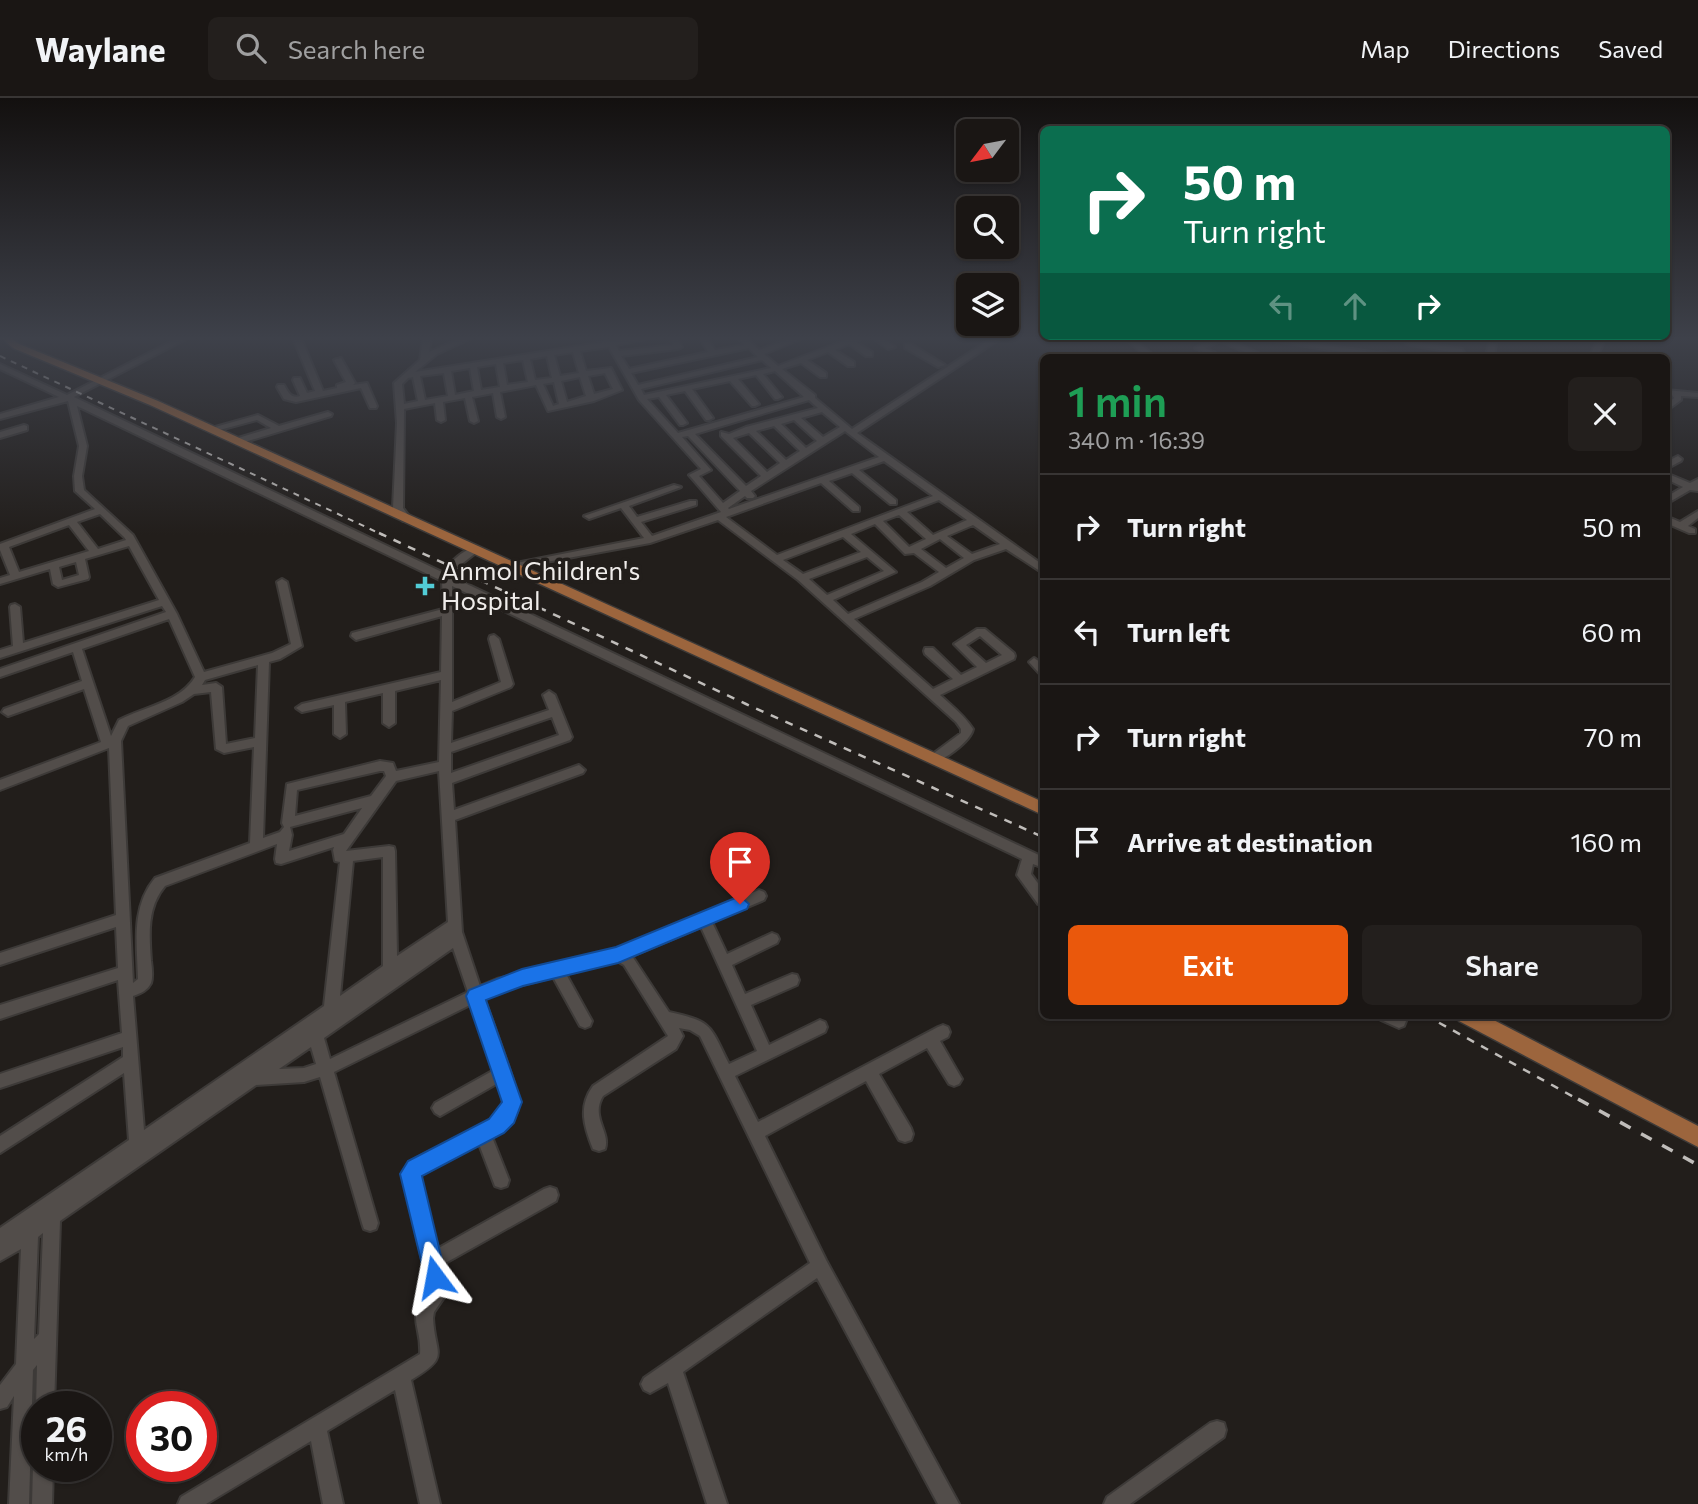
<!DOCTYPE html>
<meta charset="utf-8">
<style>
:root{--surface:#1a1614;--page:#231f1d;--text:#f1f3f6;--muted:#9f9fa0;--line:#383534;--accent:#ea580c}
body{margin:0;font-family:Commissioner,sans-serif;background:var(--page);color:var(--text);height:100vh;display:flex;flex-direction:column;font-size:26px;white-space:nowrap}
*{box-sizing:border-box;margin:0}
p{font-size:23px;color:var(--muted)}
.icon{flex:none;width:38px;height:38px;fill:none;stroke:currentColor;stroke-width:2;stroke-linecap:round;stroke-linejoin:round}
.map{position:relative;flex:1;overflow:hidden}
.drawer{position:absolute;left:1040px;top:256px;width:630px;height:665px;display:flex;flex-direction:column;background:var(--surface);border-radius:10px;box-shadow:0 2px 5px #0004,0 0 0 2px var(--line)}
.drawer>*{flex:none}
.banner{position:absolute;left:1040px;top:28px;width:630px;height:214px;border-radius:10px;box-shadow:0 2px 5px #0004,0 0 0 2px var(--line);background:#0b6e4f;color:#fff;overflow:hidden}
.needle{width:46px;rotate:238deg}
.controls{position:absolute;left:956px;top:21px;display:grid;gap:14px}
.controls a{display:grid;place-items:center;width:63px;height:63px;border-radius:10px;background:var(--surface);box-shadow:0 2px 5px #0004,0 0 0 2px var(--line);font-size:35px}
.speed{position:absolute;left:21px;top:1293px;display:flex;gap:14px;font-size:35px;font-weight:700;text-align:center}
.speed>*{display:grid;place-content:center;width:91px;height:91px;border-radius:50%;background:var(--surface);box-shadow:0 2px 5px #0004,0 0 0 2px var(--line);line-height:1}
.speed small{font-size:18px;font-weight:400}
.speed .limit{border:10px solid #d22;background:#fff;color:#111}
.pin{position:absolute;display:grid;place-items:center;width:60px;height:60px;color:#fff;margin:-72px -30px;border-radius:50% 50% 50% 0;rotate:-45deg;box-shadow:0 0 7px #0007}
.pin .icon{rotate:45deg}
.me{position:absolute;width:77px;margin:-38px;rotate:347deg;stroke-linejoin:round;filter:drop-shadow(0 0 5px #0008)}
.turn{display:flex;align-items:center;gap:24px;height:147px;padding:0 28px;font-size:32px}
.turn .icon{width:91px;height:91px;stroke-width:2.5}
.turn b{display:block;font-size:49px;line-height:60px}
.lanes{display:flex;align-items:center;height:66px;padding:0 28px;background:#0003;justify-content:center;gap:35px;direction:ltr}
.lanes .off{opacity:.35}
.round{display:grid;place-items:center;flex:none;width:74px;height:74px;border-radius:10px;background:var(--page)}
.summary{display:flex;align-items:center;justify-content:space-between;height:119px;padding:0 28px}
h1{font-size:42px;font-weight:600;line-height:52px;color:#1e9e55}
.primary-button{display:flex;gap:14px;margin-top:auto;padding:14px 28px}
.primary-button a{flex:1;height:80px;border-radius:10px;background:var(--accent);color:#fff;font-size:28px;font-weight:600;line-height:80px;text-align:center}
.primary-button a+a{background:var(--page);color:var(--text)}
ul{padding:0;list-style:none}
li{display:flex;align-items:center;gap:21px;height:105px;padding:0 28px;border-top:2px solid var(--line)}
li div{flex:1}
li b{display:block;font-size:26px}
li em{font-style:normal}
header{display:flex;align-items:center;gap:42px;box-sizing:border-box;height:98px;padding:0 35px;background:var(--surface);border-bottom:2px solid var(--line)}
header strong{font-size:33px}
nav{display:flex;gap:38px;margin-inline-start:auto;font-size:24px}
.search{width:490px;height:63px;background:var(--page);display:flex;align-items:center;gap:18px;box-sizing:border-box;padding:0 24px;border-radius:10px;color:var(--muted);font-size:26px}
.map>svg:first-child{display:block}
</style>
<header>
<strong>Waylane</strong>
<div class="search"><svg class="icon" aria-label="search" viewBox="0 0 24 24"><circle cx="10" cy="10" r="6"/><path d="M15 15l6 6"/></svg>Search here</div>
<nav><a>Map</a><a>Directions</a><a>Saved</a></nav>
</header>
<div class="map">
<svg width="1698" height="1406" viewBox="0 0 1698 1406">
<rect width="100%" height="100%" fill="#221e1b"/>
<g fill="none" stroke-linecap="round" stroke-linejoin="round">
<defs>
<g id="minor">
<path d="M178 240H188L74 299 444 475C450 464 464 450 477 450V454L459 468 452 479 1043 759V770L1033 766 1031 776 1043 792V808L1038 806 1017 777 1022 761 452 488V604L501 584 489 541 490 538 494 537 499 541 513 586 511 589 452 613 451 645 549 612 543 597 549 593 555 597 572 639 570 642 452 685 454 712 579 667 585 672 583 675 455 722 462 834 480 888 497 881 617 851 759 792 764 794 766 798 764 802 712 824 727 856 772 835 777 837 779 841 777 845 732 867 745 896 792 876 797 877 799 882 797 887 751 907 769 947 820 922 825 924 827 929 825 934 735 978 758 1024 938 929 943 927 948 929 950 934 948 939 940 943 959 976 962 981 959 986 954 988 949 986 927 950 879 976 911 1030 913 1036 911 1042 905 1044 899 1042 866 983 765 1038 826 1162 959 1406H938L817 1180 683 1274 727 1406H707L668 1285 650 1295 644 1292 641 1286 644 1280 810 1165 700 938 690 932 679 930 683 938 676 951 603 998C590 1019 611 1034 605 1051L599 1053 593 1051C584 1028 578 1009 593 988L668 938 624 867 617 863 566 876 592 923 590 928 585 930 580 928 553 879 499 893 484 900C490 917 520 996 519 1006 517 1022 505 1032 492 1039L509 1082 507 1088 501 1090 495 1088 479 1046 419 1078 437 1151 544 1091 550 1089 556 1091 558 1097 556 1103 440 1168 447 1195 434 1214 433 1220C435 1258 451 1258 411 1282L440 1406H420L395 1292 327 1333 343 1406H323L311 1343 206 1406H178L181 1399 420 1256C422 1227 405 1220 429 1193L403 1076 409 1064 491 1022C507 1008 504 1005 498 985L440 1018 435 1015 432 1010 435 1005 494 972 472 906 334 974 378 1125 376 1131 370 1133 364 1131 362 1125 320 979 304 984 256 987 60 1123 54 1309H37V1311L36 1309 37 1267 33 1272 29 1406H9L14 1298 7 1309 0 1311V1287L16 1266 21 1151 0 1163V1130L129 1042 124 975 0 1055V1038L123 959V949L0 990V976L122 935 118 882 0 921V907L118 870 116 829 0 867V855L116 817 109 650 0 692V682L101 644 84 591 8 618 2 614 4 611 82 583 73 554 0 579V571L166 514 162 508 0 560V552L13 548 10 509 11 507 15 506 20 509 23 545 159 502 129 448 85 461 89 479 88 481 58 489 53 486 50 471 0 486V480L10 477 0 452V446L95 411 75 393 74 378 79 348 68 303 0 321V316L59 299 0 271V266L67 297ZM77 308 442 483 443 511 352 535 351 538 356 542 442 518 441 574 302 606 296 610 302 614 334 607V636L340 640 346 636 345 604 383 595V625L389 629 395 625V593L441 582 439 664 396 673 393 665 380 663 287 686 282 725 284 729 280 734 263 740 269 564 280 561 302 548 287 484 282 481 277 484 291 546 272 555 204 574 177 516 133 437 84 392 82 378 87 348ZM100 416 124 439 126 442 98 451 77 424ZM69 427 89 453 19 474 9 449ZM76 464 79 477 62 482 59 469ZM169 521 195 579C180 604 144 609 119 622L111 638 82 551ZM258 567 255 640 226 646 222 589 216 585 202 587 205 582ZM211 594 216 651 224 655 254 649 250 745 155 780C131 809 137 845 138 881L133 885 121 643 128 628 182 604 194 596ZM552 619 559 637 451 675V654ZM380 673H384L386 678 371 698 295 718 297 692ZM439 673 448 824 397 858 395 753 394 749 389 748 346 753 396 683ZM362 710 344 736 289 753 292 737 290 729ZM277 746 275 761 276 765 281 766 334 749 333 752 335 763 340 764 324 908 144 1032 133 898C141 895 147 893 151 885 153 879 152 870 151 863 149 836 147 809 165 788ZM383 759V868L340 898 353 763ZM701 829 757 953 729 966C709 926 713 924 669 914L632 858ZM453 850 468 894 330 961 324 940ZM311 949 316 966 304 970 279 971ZM43 1135 39 1236 34 1241 38 1139Z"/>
<path d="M293 240H301L323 293 337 290V287L346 284 334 262 341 260 355 285 353 287 367 285 377 308 376 310H370L361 290 296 304 284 301 277 289 278 287H284C288 294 291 301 300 298L293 282 294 280H300L307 295 315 293Z"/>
<path d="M423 240H431L429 254 461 240H472L437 256 415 274 631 240H650L616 247 619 253 673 247 670 240H677L682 249 678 251 621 258 629 271 708 254 700 240H707L715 252 744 247 738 240H746L759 252 792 240H803L764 256 778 268 851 240H862L856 244 872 254V258H866L849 246 835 252 854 264V268H848L828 254 807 262 826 275V279H820L801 265 782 271 815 297V300L852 331 992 240H1001L857 335 1043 467V475L1006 451 974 462 930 488 854 521 933 591 953 581 925 556 924 553 925 550H933L961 577 977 569 954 546 977 531H985L1014 555 1015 558 1014 561 940 597C952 608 964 617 973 631 971 643 941 666 930 664L928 661 930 658 961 635V631L956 624 798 482 718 422 650 445 508 471 506 469 511 466 644 440 621 410 589 421 584 418 674 387 681 389 629 408 637 419 690 403H696V407L641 424 652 438 721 414 689 377 701 371 639 302 609 249 580 253 586 273 611 270 622 292 594 303 548 313 536 287 500 294 505 319 501 321 497 319 493 295 472 299 478 323 474 325 470 323 465 300 443 304 445 322 441 324 437 322 435 305 404 311 403 410 411 421 409 423H403L393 410 397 325 394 285 420 262ZM749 250 758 259 638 287 631 275ZM573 254 579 275 560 278 554 257ZM547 258 552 280 535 282 530 261ZM523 262 528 284 507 287 503 265ZM762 262 771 270 644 297 641 291ZM496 266 500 289 481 292 477 269ZM470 270 474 293 455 297 451 273ZM775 273 804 299 678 335 647 301 659 299 680 327H683L687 325 666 297 685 293 706 322H709L713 320 692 291 730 283 752 308H755L759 306 738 281 756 277 775 301H778L782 299 763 276ZM444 275 448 298 425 302 420 278ZM605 275 613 291 594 296 588 278ZM413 279 418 303 404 306 402 286 408 280ZM580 279 586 298 567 304 561 283ZM554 284 559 306 553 308 543 286ZM809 302 818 310 746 329 729 336 721 334V338L761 378 746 388 695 336ZM822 314 840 329 823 339 801 320ZM794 322 817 343 806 350 781 326ZM774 328 800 353 786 362 756 333ZM845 333 879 359 729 411 728 410 745 398 747 400H753L755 398 751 393ZM749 335 780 365 767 374 733 340ZM688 338 740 393 723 405 699 378 711 372 682 339ZM884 363 933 398 777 457 726 419 821 385 853 413H859V409L829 383 852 375 890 406H896V402L859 372ZM939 402 967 422 933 437 907 414ZM899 417 926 441 909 449 883 423ZM875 426 905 456 914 455 939 474 922 484 848 516 833 502 896 474 851 436ZM973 427 1000 446 972 456 947 438ZM843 439 861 454 803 476 783 462ZM940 441 964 460 946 470 921 451ZM867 459 884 473 827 497 809 481ZM980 538 1002 557 986 565 966 547Z"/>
<path d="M873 240H882L895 249 888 251Z"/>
<path d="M1124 240H1132L1156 259H1147Z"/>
<path d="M1213 240H1227L1266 259H1256L1220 243 1205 250 1224 259H1214L1195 250Z"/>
<path d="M1256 240H1277L1378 255 1381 254 1407 259H1373Z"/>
<path d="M1599 240H1606L1597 259H1589Z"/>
<path d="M1406 242 1462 251 1466 259H1458L1456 255 1406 246Z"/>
<path d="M1489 244 1496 246 1494 259H1486Z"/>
<path d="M905 246H911L945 267 938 269 905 250Z"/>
<path d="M1310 257H1314L1318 259H1309Z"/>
<path d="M1666 292 1698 295V299L1681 298V302L1666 313V307L1674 300 1672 297 1666 296Z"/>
<path d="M328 314 332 316 331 318 238 346 235 345V341L271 330 257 322 212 334 208 331 258 317 279 328Z"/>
<path d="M24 327 27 328V332L0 340V334Z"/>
<path d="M1678 358 1682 361 1681 363 1666 371V364Z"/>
<path d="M1666 375 1690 385 1698 381V393L1690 392 1666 406V399L1683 389 1666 381Z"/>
<path d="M1698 413V420L1688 428 1695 431V435H1689L1666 425V418L1680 424Z"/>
<path d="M1034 560 1043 566V576L1039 575 1029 564Z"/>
<path d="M1379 917H1402L1406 923 1404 928 1399 930 1381 922Z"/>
<path d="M1217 1323 1224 1325 1226 1332 1224 1339 1130 1406H1104L1107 1399 1210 1325Z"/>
<path d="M36 1361 37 1368H53L52 1406H32L33 1368Z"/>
</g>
<g id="major">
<path d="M2 240H12L19 246 158 303 1043 704V717L150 307 13 250Z"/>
<path d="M1457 917H1484L1698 1028V1049L1459 923Z"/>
</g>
</defs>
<use href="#minor" stroke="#3d3a38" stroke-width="4"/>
<use href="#major" stroke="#3d3a38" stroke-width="3"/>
<use href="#minor" fill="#524d4a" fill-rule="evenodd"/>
<use href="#major" fill="#9c653d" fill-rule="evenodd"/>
<path stroke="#c0bdba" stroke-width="2" stroke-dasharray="6 6" stroke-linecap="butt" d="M0 258 383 437"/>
<g stroke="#c0bdba" stroke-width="2.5" stroke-dasharray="8 8" stroke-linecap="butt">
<path d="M379 435 746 606 1043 739"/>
<path d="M1425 917 1581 1003"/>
</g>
<path stroke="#c0bdba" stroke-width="3.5" stroke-dasharray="12 12" stroke-linecap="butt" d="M1578 1001 1698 1067"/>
</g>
<linearGradient id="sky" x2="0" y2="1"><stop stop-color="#13100f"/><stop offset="0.55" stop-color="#3e414a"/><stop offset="1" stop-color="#3e414a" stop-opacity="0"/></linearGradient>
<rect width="1698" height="437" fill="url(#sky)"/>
<path fill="#1a73e8" stroke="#114b97" stroke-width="2" d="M740 798 749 806 747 811 618 865 523 888 486 902 522 1004 514 1025 504 1035 422 1078 446 1179 443 1187 435 1190 427 1187 400 1076 408 1063 489 1021 502 1004 466 898 469 892 522 871 616 849Z"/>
<path fill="#52ccd6" stroke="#221e1b" stroke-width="2.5" d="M421.5 477.5h7v7h7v7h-7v7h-7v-7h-7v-7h7z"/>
<g text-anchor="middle" stroke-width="7" stroke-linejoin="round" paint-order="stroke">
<g font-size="26" fill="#efecea" stroke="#221e1b" text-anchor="start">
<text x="441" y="482">Anmol Children's<tspan x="441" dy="30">Hospital</tspan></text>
</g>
</g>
</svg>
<div class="controls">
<a><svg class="needle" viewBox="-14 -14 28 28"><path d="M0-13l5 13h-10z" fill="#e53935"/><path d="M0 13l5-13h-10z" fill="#9f9fa0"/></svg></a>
<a><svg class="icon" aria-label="search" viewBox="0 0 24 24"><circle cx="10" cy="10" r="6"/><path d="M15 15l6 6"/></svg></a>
<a><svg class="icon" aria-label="layers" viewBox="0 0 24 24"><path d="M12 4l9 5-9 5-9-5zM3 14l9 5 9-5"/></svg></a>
</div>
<div class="speed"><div>26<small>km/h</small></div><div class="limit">30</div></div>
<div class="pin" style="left:740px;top:806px;background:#d93025"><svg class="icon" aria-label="arrive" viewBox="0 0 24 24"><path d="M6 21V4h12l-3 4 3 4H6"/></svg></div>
<svg class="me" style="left:435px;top:1179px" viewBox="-20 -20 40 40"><path d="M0-17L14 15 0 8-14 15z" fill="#1a73e8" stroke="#fff" stroke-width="4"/></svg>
<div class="banner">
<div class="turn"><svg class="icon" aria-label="right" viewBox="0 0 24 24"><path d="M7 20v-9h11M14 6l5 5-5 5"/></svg><div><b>50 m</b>Turn right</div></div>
<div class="lanes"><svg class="icon off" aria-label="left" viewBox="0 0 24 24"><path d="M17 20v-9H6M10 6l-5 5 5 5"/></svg><svg class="icon off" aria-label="ahead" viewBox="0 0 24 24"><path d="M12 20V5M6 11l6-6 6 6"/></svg><svg class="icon" aria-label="right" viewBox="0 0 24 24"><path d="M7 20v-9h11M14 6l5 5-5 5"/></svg></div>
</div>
<section class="drawer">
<div class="summary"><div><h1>1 min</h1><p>340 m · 16:39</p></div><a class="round"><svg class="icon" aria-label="close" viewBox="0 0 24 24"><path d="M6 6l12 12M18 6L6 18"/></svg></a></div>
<ul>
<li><svg class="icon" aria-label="right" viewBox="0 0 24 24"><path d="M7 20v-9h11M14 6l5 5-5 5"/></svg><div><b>Turn right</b></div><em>50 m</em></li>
<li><svg class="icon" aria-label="left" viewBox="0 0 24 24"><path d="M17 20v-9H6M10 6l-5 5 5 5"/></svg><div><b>Turn left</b></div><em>60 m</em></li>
<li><svg class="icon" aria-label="right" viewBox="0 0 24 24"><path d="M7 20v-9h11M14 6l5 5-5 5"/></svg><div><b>Turn right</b></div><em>70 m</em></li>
<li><svg class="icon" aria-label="arrive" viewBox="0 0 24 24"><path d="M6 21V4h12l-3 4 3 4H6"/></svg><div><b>Arrive at destination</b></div><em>160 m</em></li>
</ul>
<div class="primary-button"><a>Exit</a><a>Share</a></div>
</section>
</div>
